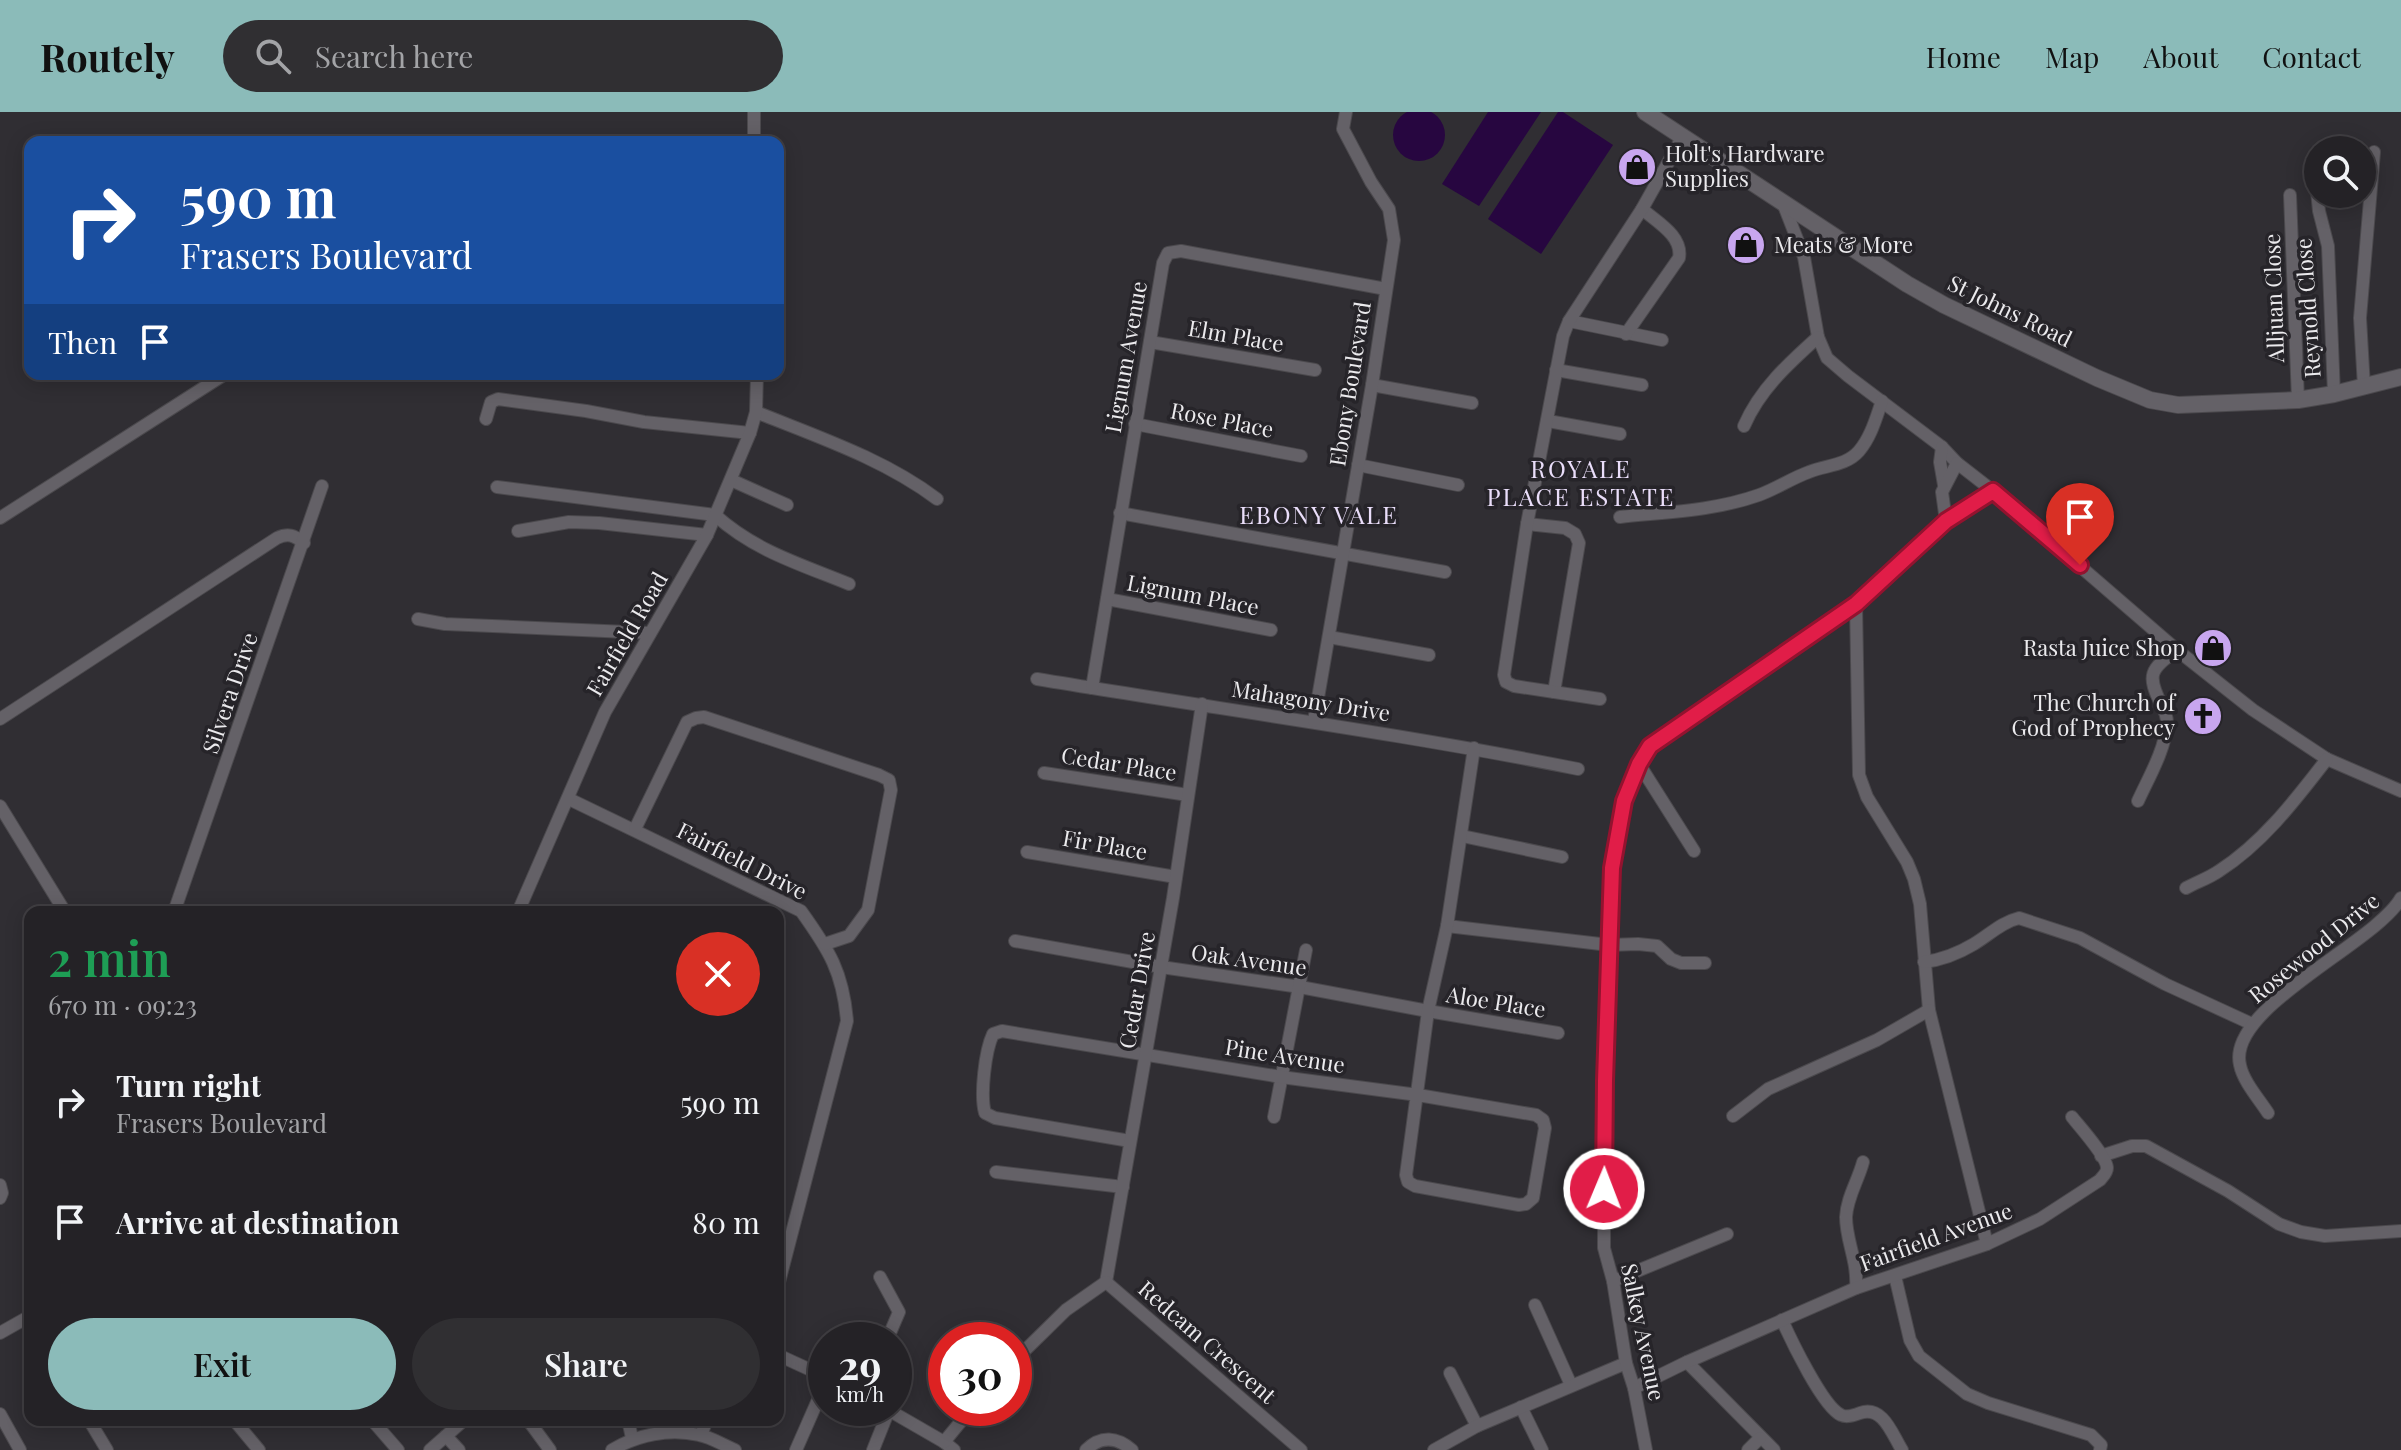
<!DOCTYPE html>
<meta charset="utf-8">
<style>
:root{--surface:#242226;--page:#302f32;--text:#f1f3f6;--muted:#a3a4a7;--line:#413f43;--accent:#8bbbb9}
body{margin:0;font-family:"Playfair Display",serif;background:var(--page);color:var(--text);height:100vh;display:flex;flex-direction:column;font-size:30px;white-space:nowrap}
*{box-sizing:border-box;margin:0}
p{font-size:26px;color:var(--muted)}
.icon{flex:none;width:44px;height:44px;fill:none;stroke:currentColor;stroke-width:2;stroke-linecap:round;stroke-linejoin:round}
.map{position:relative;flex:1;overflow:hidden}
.sheet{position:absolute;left:24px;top:794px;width:760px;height:520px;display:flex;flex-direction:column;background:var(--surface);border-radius:16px;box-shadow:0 4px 20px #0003,0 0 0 2px var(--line)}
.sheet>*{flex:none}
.hud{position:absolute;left:24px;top:24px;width:760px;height:244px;border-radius:16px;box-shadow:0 4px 20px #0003,0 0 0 2px var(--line);background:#1a4fa0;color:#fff;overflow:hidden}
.buttons{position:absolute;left:2304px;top:24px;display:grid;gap:16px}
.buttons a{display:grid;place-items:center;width:72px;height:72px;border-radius:50%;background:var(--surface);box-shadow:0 4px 20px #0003,0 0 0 2px var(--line);font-size:40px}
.speed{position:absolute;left:808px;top:1210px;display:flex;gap:16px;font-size:40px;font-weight:700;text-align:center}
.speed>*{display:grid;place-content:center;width:104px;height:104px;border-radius:50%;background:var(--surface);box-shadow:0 4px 20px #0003,0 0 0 2px var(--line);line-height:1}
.speed small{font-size:20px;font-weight:400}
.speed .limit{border:12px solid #d22;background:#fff;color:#111}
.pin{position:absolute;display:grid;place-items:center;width:68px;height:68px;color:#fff;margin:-82px -34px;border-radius:50% 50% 50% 0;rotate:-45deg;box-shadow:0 0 8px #0007}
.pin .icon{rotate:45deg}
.me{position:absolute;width:88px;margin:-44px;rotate:1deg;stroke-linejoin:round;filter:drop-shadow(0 0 6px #0008)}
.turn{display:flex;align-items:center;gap:28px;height:168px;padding:0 24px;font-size:36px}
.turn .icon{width:104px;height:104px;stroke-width:2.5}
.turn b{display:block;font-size:56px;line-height:68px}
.then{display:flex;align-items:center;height:76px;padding:0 24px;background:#0003;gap:16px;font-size:30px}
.round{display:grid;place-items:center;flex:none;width:84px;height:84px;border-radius:42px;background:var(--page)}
.overview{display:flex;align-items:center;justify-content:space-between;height:136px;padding:0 24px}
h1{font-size:48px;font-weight:600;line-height:60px;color:#1e9e55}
.action{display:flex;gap:16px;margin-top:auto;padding:16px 24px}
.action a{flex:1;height:92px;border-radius:48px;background:var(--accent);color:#111;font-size:32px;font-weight:600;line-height:92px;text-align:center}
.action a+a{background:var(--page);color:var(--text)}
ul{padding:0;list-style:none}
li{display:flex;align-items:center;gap:24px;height:120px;padding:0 24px}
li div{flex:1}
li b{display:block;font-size:30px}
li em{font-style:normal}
header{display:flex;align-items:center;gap:48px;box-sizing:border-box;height:112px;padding:0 40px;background:var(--accent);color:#111}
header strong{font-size:38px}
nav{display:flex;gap:44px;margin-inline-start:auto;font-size:28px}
.search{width:560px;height:72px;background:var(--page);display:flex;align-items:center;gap:20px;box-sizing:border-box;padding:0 28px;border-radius:44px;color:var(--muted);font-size:30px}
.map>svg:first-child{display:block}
</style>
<header>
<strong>Routely</strong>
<div class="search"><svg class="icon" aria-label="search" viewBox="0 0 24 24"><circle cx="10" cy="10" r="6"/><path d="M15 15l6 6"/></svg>Search here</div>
<nav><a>Home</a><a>Map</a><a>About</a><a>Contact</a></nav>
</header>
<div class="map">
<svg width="2401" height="1338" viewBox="0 0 2401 1338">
<rect width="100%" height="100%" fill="#302e33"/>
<g fill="#270640">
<circle cx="1419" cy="23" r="26"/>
<path d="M1488 0H1541L1479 94 1442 72Z"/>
<path d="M1558 0H1563L1613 33 1541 142 1488 107Z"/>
</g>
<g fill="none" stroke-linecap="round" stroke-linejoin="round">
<defs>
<g id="minor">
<path d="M754 30V0"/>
<path d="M2315 59 2319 99 2328 134 2334 282"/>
<path d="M2290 83 2298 288"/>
<path d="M1783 91 1804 145 1818 225 1827 246 1848 264 1942 335 1957 351 1993 379 2177 538 2253 598 2327 647 2401 679"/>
<path d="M1569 209 1662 228"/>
<path d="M1626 222 1679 146C1683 124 1657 110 1642 97"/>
<path d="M1150 230 1315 258"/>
<path d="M1556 258 1642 273"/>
<path d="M1372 273 1472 291"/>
<path d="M2364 275 2360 206 2374 40"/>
<path d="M756 300C818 325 884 347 937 387"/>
<path d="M486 307 491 290 498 287 586 299 644 310 750 321"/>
<path d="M1548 309 1620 322"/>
<path d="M1135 312 1301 344"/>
<path d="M1744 314C1760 277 1789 251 1818 225"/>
<path d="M1942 335 1940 350 1944 373"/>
<path d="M1358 353 1458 373"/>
<path d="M731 368 787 393"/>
<path d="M497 375 715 403C755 439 800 452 849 472"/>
<path d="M1120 401 1445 460"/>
<path d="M1620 405C1666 400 1714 399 1759 383 1776 377 1792 366 1809 360 1826 353 1846 354 1859 339 1871 325 1876 306 1882 289"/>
<path d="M0 406 225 262"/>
<path d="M1946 409 1942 380 1957 351"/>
<path d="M1527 412 1565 416 1575 422 1579 431 1554 580"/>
<path d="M518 419 569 410 599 411 707 423"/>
<path d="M1107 487 1271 518"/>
<path d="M1856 492 1859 663 1867 685 1907 750 1914 767 1920 792 1929 898 1987 1132"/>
<path d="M418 507 445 512 650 521"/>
<path d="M1329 525 1429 543"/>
<path d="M1037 567C1217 597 1399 621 1578 657"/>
<path d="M1092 576 1163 151 1168 141 1181 139 1386 177"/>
<path d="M1600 587 1514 574 1506 570 1504 563 1527 412 1563 224 1569 209 1642 97 1683 24"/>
<path d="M0 607 277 426C288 421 294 423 304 431"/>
<path d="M1314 609 1372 273 1394 128 1389 97 1371 70 1343 17 1346 0"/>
<path d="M1639 652 1694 739"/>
<path d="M1044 661 1188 683"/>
<path d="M569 687 801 799C829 838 843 860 847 909L778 1174"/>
<path d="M2138 689C2149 665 2165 638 2167 612 2167 604 2165 600 2162 594 2146 562 2150 558 2177 538"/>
<path d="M0 694 65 800"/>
<path d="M635 717 687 610 696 606 704 605 879 663 889 668 891 678 868 798 849 824 825 832"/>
<path d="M1462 724 1562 745"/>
<path d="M1027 740 1176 765"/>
<path d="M2186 776C2197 770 2209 766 2219 759 2263 731 2296 687 2327 647"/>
<path d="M174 800 322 374"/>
<path d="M518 800 605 600 707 423 750 321 756 300 757 262"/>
<path d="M1447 814 1609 833 1638 832 1657 834 1671 847 1681 851H1705"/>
<path d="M1015 829 1161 855 1300 875 1428 899 1558 921"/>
<path d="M1924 850C1941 848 1959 841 1974 832 1989 823 2002 810 2019 806L2080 826 2165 872 2252 912"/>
<path d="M2268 1001C2259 987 2243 969 2240 953 2226 896 2376 831 2401 786"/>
<path d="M1733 1004 1768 977 1877 928 1929 898"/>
<path d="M1274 1005 1306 838"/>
<path d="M1130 1029 995 1006 985 1001C980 983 985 939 993 922L1002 919 1281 965 1418 983 1536 1003 1543 1008 1545 1016 1533 1086 1526 1092 1519 1093 1415 1074 1408 1070 1406 1063 1428 899 1447 814 1474 636"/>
<path d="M2101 1044 2132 1034H2146L2228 1079 2279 1112 2301 1120 2325 1124 2401 1119"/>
<path d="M996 1060 1123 1075"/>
<path d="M0 1073 2 1081 0 1086"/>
<path d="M1895 1164 1910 1228 1919 1244 1967 1282 1988 1291 2091 1323 2101 1333 2100 1338"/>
<path d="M880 1165 899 1200 887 1228"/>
<path d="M1613 1169 1727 1122"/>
<path d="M1106 1170 1173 786 1202 592"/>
<path d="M1106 1170 1301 1338"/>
<path d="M1856 1176C1858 1149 1846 1129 1846 1105 1847 1085 1858 1069 1863 1050"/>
<path d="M1535 1193 1571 1273"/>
<path d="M1782 1208C1791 1228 1823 1295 1841 1303 1847 1306 1855 1303 1860 1301 1883 1293 1892 1322 1902 1338"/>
<path d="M0 1221 30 1204"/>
<path d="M778 1243 826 1265"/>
<path d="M1014 1249 1066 1198 1106 1170"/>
<path d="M1687 1250 1774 1338"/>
<path d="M1450 1261 1477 1314"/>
<path d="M1634 1276 1687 1250 1856 1176 1987 1132 2040 1107 2100 1068C2103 1064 2107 1061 2107 1056 2107 1045 2080 1015 2072 1005"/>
<path d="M1521 1295 1542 1338"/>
<path d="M885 1296 944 1330 954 1338"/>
<path d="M0 1302 20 1338"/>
<path d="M89 1308 107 1338"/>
<path d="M234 1308 259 1338"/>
<path d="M372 1308 398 1338"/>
<path d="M528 1308 550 1338"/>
<path d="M628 1308 632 1326"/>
<path d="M701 1323 707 1308"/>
<path d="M446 1324 459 1338"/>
<path d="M944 1330 972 1296"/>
<path d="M430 1338 464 1308"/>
<path d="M612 1338C637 1323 669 1316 699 1323 711 1325 723 1333 735 1338"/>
<path d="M796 1338 821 1281"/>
<path d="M873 1338 889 1298"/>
<path d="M1086 1338C1101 1323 1117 1325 1132 1338"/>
<path d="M1434 1338 1477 1314 1626 1251"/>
<path d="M1646 1338 1634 1276 1626 1251 1613 1169 1604 1136V1077L1605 969 1612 756 1624 689 1639 652 1650 634 1856 492 1946 409 1993 379"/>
<path d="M1748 1338 1760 1326"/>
</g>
<path id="secondary" d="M1645 0 1907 172 1944 193 2097 266 2150 288 2178 293 2298 288 2334 282 2401 265"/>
</defs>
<use href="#minor" stroke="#4b494d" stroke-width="14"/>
<use href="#secondary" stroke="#4b494d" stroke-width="18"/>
<use href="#minor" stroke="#646167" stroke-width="12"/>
<use href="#secondary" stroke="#646167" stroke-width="16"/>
</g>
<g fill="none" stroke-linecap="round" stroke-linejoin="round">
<defs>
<path id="route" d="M1604 1077 1605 969 1612 756 1624 689 1639 652 1650 634 1856 492 1946 409 1993 379 2080 453"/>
</defs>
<use href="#route" stroke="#92132f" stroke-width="20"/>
<use href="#route" stroke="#e11d48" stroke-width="14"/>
</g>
<defs>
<symbol id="shop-disc" viewBox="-11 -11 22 22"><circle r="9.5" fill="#c8a6ef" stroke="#262429"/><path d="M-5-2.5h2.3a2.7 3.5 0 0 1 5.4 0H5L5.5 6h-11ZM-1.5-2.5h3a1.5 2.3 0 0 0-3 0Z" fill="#111"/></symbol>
<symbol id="church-disc" viewBox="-11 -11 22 22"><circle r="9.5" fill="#c8a6ef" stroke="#262429"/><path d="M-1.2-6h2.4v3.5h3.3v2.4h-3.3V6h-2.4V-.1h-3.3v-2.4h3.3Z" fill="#111"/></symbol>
</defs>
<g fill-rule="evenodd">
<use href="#shop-disc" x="1615" y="33" width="44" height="44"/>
<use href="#shop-disc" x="1724" y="111" width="44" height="44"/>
<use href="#shop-disc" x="2191" y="514" width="44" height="44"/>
<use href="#church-disc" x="2181" y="582" width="44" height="44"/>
</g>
<g text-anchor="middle" stroke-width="7" stroke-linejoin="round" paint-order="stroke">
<g font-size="22" fill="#ebeaed" stroke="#262429" text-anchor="start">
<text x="1665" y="50">Holt's Hardware<tspan x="1665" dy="25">Supplies</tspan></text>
<text x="1774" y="141">Meats &amp; More</text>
<text x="2185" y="544" text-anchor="end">Rasta Juice Shop</text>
<text x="2175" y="599" text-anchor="end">The Church of<tspan x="2175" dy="25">God of Prophecy</tspan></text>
</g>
<g font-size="22" fill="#ebeaed" stroke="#262429">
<text transform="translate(2274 186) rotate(-92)" y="8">Alljuan Close</text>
<text transform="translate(2308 196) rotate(-94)" y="8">Reynold Close</text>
<text transform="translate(2010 199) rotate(26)" y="8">St Johns Road</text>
<text transform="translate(1236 224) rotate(10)" y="8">Elm Place</text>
<text transform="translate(1126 245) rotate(-80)" y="8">Lignum Avenue</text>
<text transform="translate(1350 272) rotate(-81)" y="8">Ebony Boulevard</text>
<text transform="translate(1222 308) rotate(11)" y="8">Rose Place</text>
<text transform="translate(1193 483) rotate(11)" y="8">Lignum Place</text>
<text transform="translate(627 522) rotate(-60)" y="8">Fairfield Road</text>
<text transform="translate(230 581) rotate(-71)" y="8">Silvera Drive</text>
<text transform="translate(1311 589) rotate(9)" y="8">Mahagony Drive</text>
<text transform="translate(1119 652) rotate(9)" y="8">Cedar Place</text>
<text transform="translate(1105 733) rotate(10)" y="8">Fir Place</text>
<text transform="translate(742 749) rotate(27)" y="8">Fairfield Drive</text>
<text transform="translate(2314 836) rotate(-39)" y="8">Rosewood Drive</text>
<text transform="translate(1249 848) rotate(8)" y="8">Oak Avenue</text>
<text transform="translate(1137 878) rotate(-80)" y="8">Cedar Drive</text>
<text transform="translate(1496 890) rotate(9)" y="8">Aloe Place</text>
<text transform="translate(1285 944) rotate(9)" y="8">Pine Avenue</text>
<text transform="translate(1936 1125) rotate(-20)" y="8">Fairfield Avenue</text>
<text transform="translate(1643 1220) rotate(78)" y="8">Salkey Avenue</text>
<text transform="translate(1207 1230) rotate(41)" y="8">Redcam Crescent</text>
</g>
<g font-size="24" letter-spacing="2" fill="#eadefa" stroke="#262429">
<text x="1581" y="366">ROYALE<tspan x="1581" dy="28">PLACE ESTATE</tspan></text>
<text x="1319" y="412">EBONY VALE</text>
</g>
</g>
</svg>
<div class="buttons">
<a><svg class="icon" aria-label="search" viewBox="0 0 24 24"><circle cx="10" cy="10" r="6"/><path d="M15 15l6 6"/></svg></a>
</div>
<div class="speed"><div>29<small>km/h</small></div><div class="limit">30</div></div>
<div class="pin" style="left:2080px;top:453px;background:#d93025"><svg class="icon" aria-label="arrive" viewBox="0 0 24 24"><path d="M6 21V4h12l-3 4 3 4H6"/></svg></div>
<svg class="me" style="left:1604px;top:1077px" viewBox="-20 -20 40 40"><circle r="17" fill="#e11d48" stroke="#fff" stroke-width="3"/><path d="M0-11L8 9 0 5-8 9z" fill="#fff"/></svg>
<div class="hud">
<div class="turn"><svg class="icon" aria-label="right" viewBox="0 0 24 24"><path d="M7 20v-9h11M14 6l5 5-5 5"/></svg><div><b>590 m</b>Frasers Boulevard</div></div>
<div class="then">Then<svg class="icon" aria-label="arrive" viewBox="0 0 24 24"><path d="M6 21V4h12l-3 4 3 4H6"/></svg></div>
</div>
<section class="sheet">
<div class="overview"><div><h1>2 min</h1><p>670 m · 09:23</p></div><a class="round" style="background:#d93025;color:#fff"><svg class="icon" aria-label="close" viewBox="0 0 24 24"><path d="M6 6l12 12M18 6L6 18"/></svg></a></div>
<ul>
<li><svg class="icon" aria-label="right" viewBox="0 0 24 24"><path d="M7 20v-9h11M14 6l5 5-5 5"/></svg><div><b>Turn right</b><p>Frasers Boulevard</p></div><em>590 m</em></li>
<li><svg class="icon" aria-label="arrive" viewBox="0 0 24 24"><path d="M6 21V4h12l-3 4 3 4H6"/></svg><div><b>Arrive at destination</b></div><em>80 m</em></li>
</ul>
<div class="action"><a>Exit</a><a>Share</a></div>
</section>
</div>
